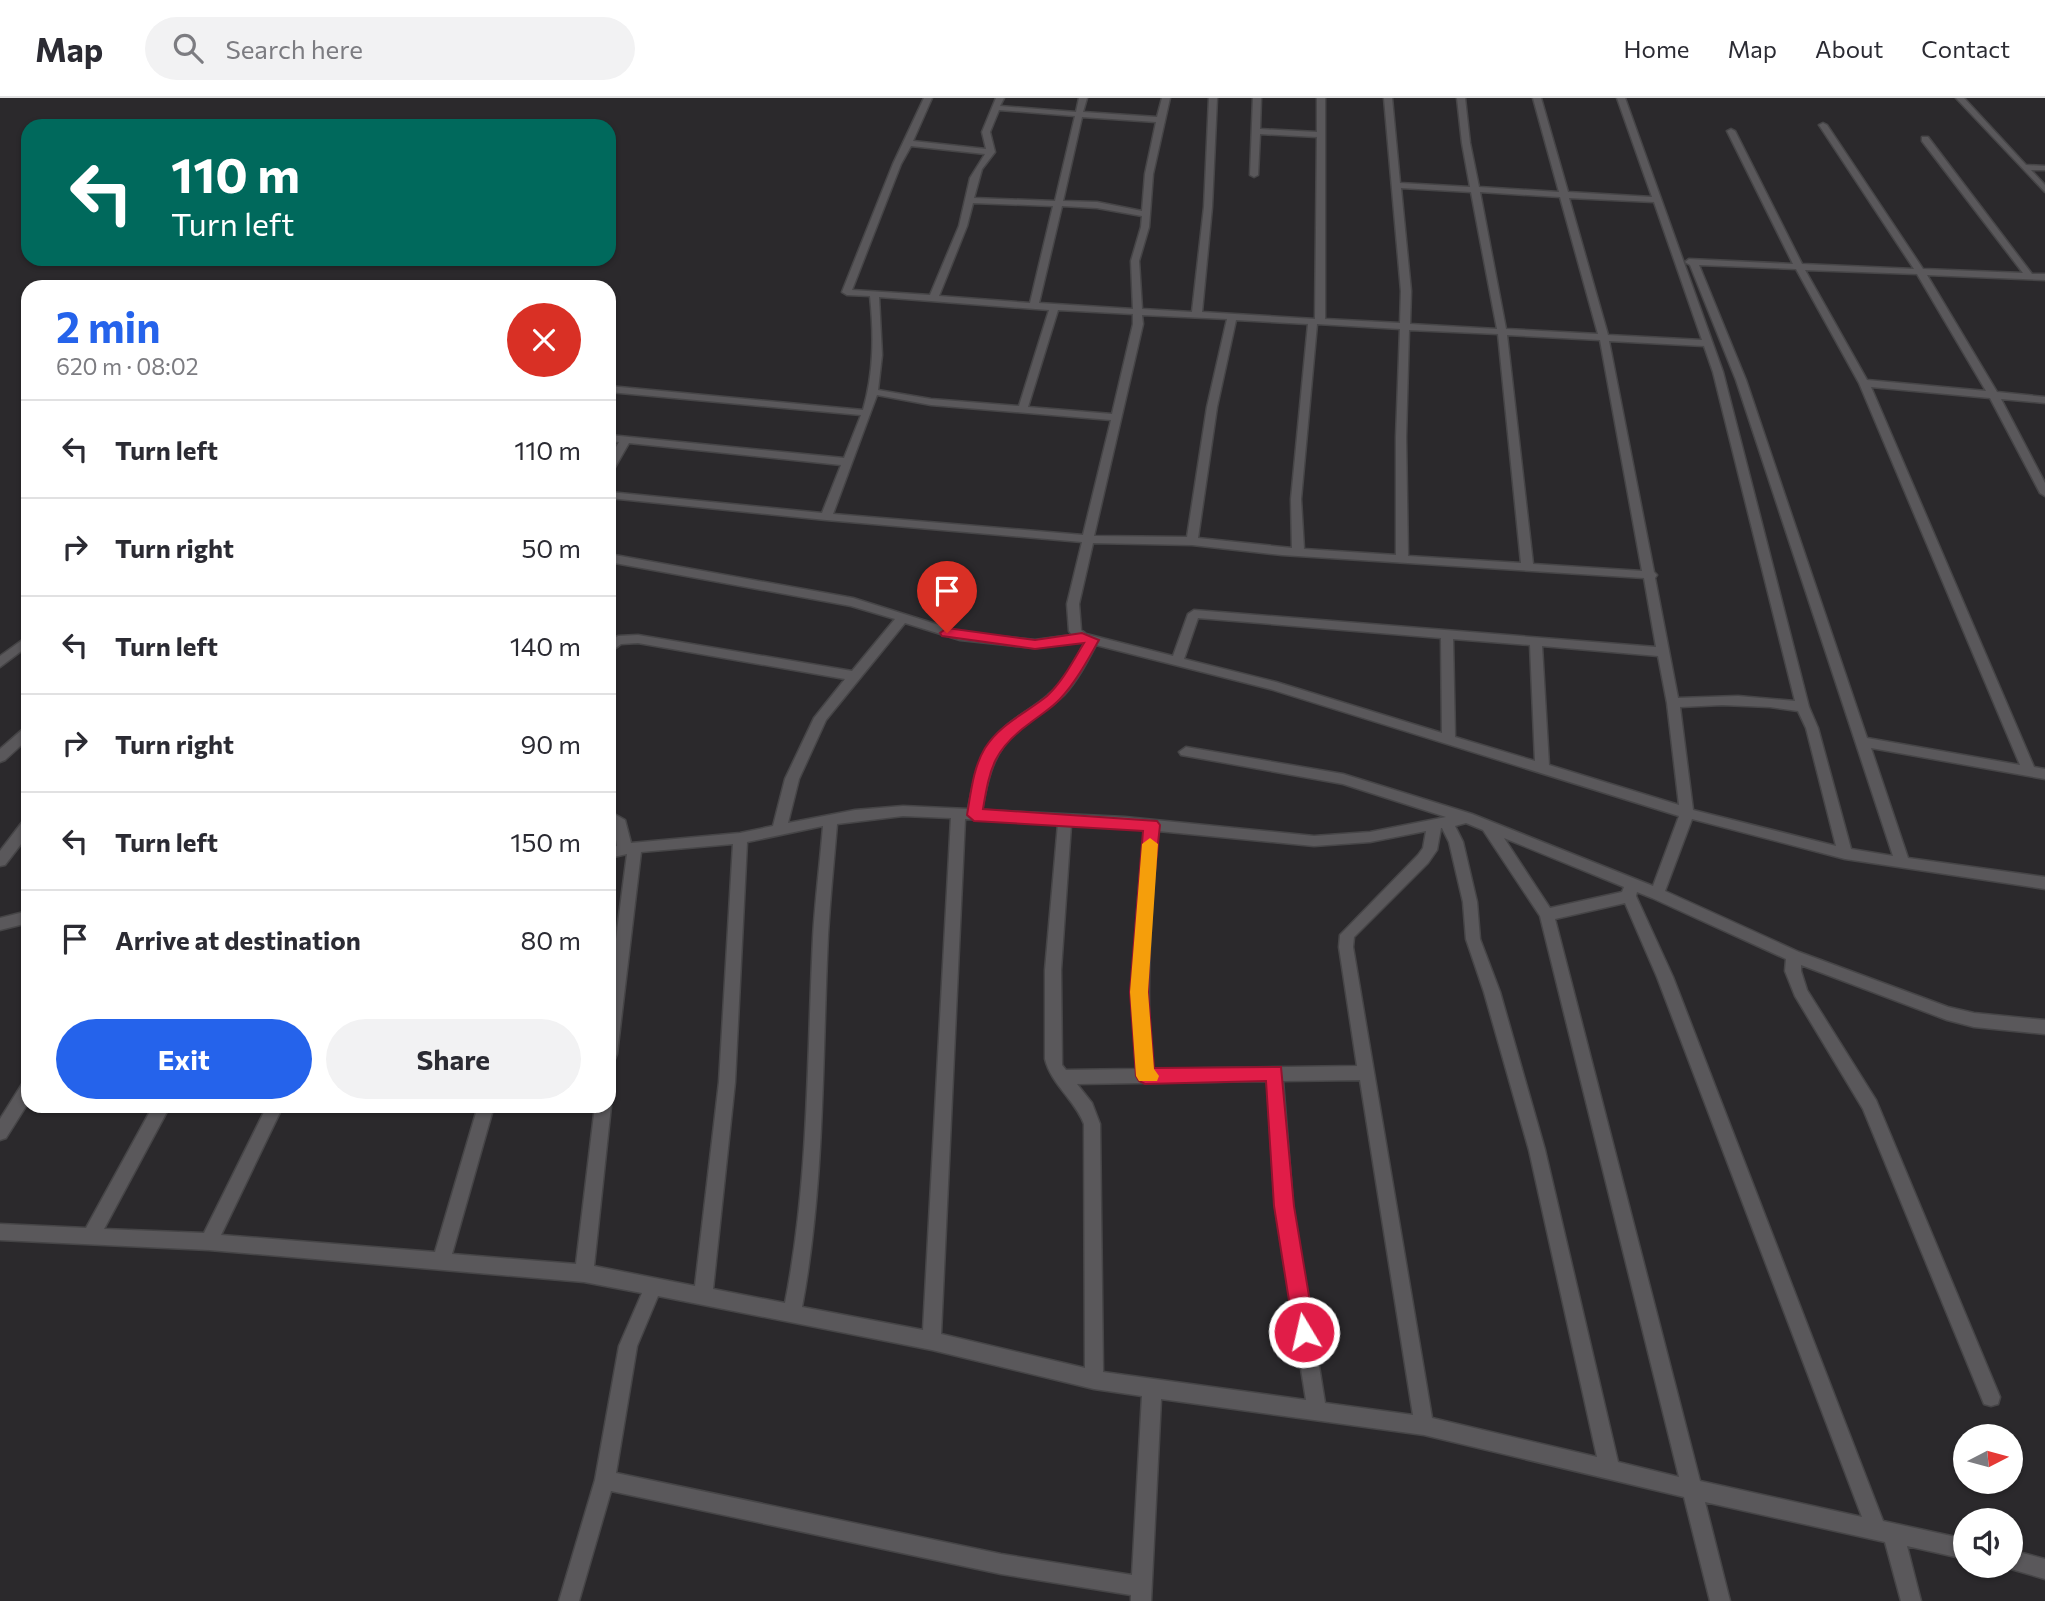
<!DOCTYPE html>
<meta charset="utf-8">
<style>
:root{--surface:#fff;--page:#f2f2f3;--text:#2b2b33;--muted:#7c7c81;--line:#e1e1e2;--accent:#2563eb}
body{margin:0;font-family:Commissioner,sans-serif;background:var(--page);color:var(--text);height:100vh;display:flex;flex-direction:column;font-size:26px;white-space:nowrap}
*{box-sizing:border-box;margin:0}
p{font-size:23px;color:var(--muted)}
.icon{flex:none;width:38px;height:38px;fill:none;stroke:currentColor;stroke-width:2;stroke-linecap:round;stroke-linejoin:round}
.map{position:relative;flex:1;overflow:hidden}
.details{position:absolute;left:21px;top:182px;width:595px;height:833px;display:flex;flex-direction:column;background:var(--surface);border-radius:21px;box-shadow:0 2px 5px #0004}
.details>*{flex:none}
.guide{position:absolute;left:21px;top:21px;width:595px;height:147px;border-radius:21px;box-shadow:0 2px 5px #0004;background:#00695c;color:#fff;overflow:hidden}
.needle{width:46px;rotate:84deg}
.tools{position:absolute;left:1953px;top:1326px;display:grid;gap:14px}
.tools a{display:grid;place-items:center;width:70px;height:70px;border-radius:50%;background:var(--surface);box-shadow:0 2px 5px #0004;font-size:35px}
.pin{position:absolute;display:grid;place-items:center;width:60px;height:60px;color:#fff;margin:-72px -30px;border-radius:50% 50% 50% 0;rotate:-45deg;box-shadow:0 0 7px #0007}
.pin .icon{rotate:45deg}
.me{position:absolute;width:77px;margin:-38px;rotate:351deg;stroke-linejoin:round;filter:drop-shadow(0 0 5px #0008)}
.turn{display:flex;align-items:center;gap:24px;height:147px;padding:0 35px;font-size:32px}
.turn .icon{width:91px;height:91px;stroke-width:2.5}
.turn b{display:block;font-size:49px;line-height:60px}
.round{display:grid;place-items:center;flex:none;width:74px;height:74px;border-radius:37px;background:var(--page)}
.summary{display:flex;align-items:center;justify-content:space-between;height:119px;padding:0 35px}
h1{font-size:42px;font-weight:700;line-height:52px;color:var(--accent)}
.primary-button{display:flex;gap:14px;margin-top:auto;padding:14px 35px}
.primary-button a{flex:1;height:80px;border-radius:42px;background:var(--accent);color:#fff;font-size:28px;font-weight:700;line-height:80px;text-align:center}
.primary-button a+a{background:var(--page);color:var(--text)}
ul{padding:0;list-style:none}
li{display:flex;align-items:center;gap:21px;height:98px;padding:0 35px;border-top:2px solid var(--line)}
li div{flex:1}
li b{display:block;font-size:26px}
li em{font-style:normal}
header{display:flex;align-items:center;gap:42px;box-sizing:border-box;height:98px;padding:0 35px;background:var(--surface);border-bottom:2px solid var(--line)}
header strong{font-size:33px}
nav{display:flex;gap:38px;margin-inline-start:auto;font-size:24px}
.search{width:490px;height:63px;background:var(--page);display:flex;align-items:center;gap:18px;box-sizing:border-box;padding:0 24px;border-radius:38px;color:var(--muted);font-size:26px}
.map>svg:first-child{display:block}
</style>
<header>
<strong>Map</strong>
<div class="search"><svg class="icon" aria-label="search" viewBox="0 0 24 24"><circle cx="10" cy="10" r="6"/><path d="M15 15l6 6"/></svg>Search here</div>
<nav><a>Home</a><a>Map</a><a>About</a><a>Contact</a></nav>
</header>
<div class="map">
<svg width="2045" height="1503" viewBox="0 0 2045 1503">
<rect width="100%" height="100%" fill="#2b292c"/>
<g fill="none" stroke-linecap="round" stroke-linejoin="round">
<defs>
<g id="street">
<path d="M924 0H932L913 43 986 51 982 34 996 0H1004L1000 8 1076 14 1079 0H1087L1083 14 1157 19 1162 0H1170L1153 76 1149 129 1139 163 1142 211 1192 214 1204 109 1209 0H1217L1212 109 1202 214 1315 221 1317 39 1260 36 1258 77 1254 79 1250 77 1253 0H1261L1260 31 1317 34V0H1325V221L1400 225 1401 193 1384 0H1392L1400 85 1470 89 1462 45 1457 0H1465L1470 45 1479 89 1559 94 1533 0H1541L1568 94 1652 99 1617 0H1625L1723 274 1809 609 1818 630 1851 751 1893 758 1736 282 1690 167 1685 164 1689 161 1793 166 1727 33 1731 31 1735 33 1802 166 1914 171 1819 27 1823 25 1827 27 1923 171 2023 175 1922 43V39H1928L2032 176H2045V182L1927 177 1997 294 2045 299V305L2001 301 2045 385V398L2040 395 1990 300 1871 289 2034 669 2045 671V681L1871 650 1908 760 2045 779V791L1845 761 1692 721 1665 793 1799 854 1948 909 1974 915 2045 922V936L1974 929 1947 922 1801 867V873L1807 892 1876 1002 2000 1299 1998 1306 1991 1308 1984 1306 1863 1011 1795 898 1785 873 1786 861 1652 800 1637 794 1636 798 1673 879 1883 1423 1965 1441V1461L1907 1448 1921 1503H1901L1885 1444 1705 1404 1730 1503H1710L1684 1399 1424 1337 1161 1301 1151 1503H1131V1497L1001 1476 611 1393 579 1503H559L595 1382 619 1248 642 1195 584 1184 209 1152 0 1142V1126L86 1130 153 1008H170L104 1131 204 1135 267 1008H283L221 1137 435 1154 478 1008H494L452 1156 576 1166 595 1008H609V1003L611 1008 594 1168 695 1188 719 984 733 746 641 754 617 956 615 961 609 963V895L627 756 609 760V750L617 748 614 729 609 725V713L625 722 631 745 740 735 773 728 785 681 814 620 845 581 638 545 621 546 609 555V544L618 538 638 537 852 573 895 521 851 508 609 464V456L853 500 961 534 1035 542 1072 537 1069 533 1067 506 1082 444 826 422 609 400V394L822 415 841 367 629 345 614 371 609 374V361L619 344 609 343V337L844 360 861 317 609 294V288L863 312C874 274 874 237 870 198L847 197 842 194 893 66ZM999 12 1075 18 1055 103 974 100 982 71 995 54 990 34ZM1082 19 1156 24 1145 76 1142 113 1097 104 1063 103ZM911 48 985 56 970 80 959 128 930 197 852 192 901 66ZM1401 90 1471 94 1497 231 1410 226 1411 193ZM1480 94 1560 99 1598 236 1506 231ZM1569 100 1654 104 1702 242 1608 237ZM973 105 1053 108 1030 205 939 198 967 128ZM1062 108 1097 110 1142 118 1141 129 1131 163 1133 211 1039 205ZM1699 167 1796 171 1859 285 2020 667 1867 640 1746 282ZM1805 172 1917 176 1986 293 1867 282ZM879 199 1049 212 1019 308 931 301 878 292 882 257ZM1058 212 1133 216V226L1112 316 1028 309ZM1142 217 1227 221 1207 309 1187 439 1094 438 1143 226ZM1236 222 1308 226 1291 401 1292 450 1198 440 1217 309ZM1317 226 1400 231 1396 339V457L1304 451 1301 401ZM1409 232 1498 236 1521 465 1408 458 1406 339ZM1507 237 1600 242 1642 473 1533 466ZM1609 243 1704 248 1713 274 1795 603 1738 598 1678 600 1655 480 1657 477 1654 474ZM877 297 931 307 1111 322 1083 437 833 416ZM1093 445 1192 447 1282 457 1644 480 1656 549 1194 512 1188 516 1173 558 1086 536 1081 532 1079 506ZM1198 520 1441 540 1442 635 1276 584 1184 561ZM905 525 960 542 1035 550 1085 544C1075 563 1065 583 1048 597 1031 612 1008 622 993 641 977 661 973 686 968 711L903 708 855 712 788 725 799 681 826 622ZM1453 541 1530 547 1535 663 1455 639ZM1096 547 1270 591 1679 718 1653 788 1472 716 1343 676 1186 649 1179 654 1181 657 1343 686 1446 719 1370 734 1314 738 1125 719 982 712C988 677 995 649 1024 627 1038 617 1052 609 1064 597 1077 583 1087 564 1096 547ZM1542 548 1658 558 1667 605 1679 707 1549 667ZM1722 607 1770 609 1798 613 1806 630 1836 748 1693 712 1680 609ZM903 718 951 720 923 1232 802 1209C825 1085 822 962 828 837 830 800 834 763 837 726ZM965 721 1058 726 1045 872V961C1051 986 1075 1002 1084 1026L1085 1270 941 1236ZM1466 725 1483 732 1540 818 1679 1379 1618 1364 1545 1052 1500 894 1480 841 1477 804 1463 744 1455 728ZM1071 727 1145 731C1136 811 1130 891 1136 971L1066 972 1062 967 1061 872ZM823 728C820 766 815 803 813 840 807 962 809 1084 785 1205L713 1191 735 984 747 744ZM1441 730H1442L1449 744 1463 804 1466 841 1484 894 1529 1052 1597 1359 1432 1320 1353 849 1354 839 1428 765 1437 752ZM1158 733 1314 748 1370 744 1426 733 1423 750 1418 757 1340 837 1339 849 1357 968 1152 971C1145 891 1151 812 1158 733ZM1504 740 1624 789 1622 794 1550 810ZM1625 805 1657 879 1862 1419 1700 1383 1555 821ZM1360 982 1413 1317 1325 1305 1293 1108 1283 983ZM1267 983 1275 1108 1306 1302 1103 1274 1100 1026 1092 1005 1077 986ZM658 1198 932 1252 1094 1291 1142 1298 1132 1477 1001 1456 616 1375 637 1248Z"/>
<path d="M1956 0H1964L2026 67 2045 68V72H2031L2045 87V94Z"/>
<path d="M28 538V548L0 569V558Z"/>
<path d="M28 629V641L5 662 0 664V651L23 631Z"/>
<path d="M28 722V737L5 767 0 768V753L23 723Z"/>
<path d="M28 813V825L0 832V820Z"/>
<path d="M28 984V1005L6 1040 0 1042V1021L22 986Z"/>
<path d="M2011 1452 2045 1461V1481L2004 1469 2011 1468Z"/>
</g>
</defs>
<use href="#street" stroke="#464547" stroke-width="3"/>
<use href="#street" fill="#5a585b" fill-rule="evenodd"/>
</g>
<path fill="#e11d48" stroke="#92132f" stroke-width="2" d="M947 530 1035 542 1082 535 1099 542C1087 563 1076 584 1060 601 1052 610 1040 617 1030 625 994 651 990 669 983 711L1157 723 1160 727 1151 810 1148 894 1154 970 1281 969 1294 1108 1315 1234 1312 1241 1304 1244 1297 1241 1294 1234 1274 1108 1266 983 1145 986 1139 983 1136 978 1130 894 1143 733 974 723 967 717C971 694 973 670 985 650 1000 626 1026 615 1047 598 1063 583 1073 563 1084 545L1035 551 942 538 940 535Z"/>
<path fill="#f59e0b" d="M1150 740 1158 746 1148 894 1154 971 1159 978 1157 983H1139L1136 978 1130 894 1142 746Z"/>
</svg>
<div class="tools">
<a><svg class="needle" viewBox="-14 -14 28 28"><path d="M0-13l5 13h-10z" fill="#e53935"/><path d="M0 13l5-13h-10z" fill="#7c7c81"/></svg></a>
<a><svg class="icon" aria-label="sound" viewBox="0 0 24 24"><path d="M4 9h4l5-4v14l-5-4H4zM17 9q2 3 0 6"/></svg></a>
</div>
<div class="pin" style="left:947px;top:535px;background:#d93025"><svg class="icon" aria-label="arrive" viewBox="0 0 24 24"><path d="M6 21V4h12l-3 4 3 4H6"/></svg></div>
<svg class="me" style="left:1304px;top:1234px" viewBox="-20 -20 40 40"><circle r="17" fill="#e11d48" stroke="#fff" stroke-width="3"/><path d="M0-11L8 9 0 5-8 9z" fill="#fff"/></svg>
<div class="guide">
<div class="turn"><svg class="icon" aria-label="left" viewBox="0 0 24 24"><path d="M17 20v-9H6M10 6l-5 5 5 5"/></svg><div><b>110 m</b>Turn left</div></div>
</div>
<section class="details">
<div class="summary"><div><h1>2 min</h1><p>620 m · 08:02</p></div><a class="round" style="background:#d93025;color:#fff"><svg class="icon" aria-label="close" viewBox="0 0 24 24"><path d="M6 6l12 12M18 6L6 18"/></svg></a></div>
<ul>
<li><svg class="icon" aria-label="left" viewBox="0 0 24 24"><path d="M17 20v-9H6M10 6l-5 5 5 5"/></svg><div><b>Turn left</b></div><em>110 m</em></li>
<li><svg class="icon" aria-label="right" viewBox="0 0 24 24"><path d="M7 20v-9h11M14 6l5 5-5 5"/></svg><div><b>Turn right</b></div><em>50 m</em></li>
<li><svg class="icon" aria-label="left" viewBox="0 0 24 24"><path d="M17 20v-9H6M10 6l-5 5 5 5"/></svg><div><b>Turn left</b></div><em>140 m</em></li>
<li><svg class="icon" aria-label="right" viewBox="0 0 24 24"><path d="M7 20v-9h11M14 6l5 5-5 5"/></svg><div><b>Turn right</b></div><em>90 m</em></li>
<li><svg class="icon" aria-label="left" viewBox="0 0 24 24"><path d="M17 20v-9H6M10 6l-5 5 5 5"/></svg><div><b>Turn left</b></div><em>150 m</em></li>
<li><svg class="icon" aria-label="arrive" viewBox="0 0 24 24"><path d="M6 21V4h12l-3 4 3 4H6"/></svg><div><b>Arrive at destination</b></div><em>80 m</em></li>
</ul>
<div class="primary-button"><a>Exit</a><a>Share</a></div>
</section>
</div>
